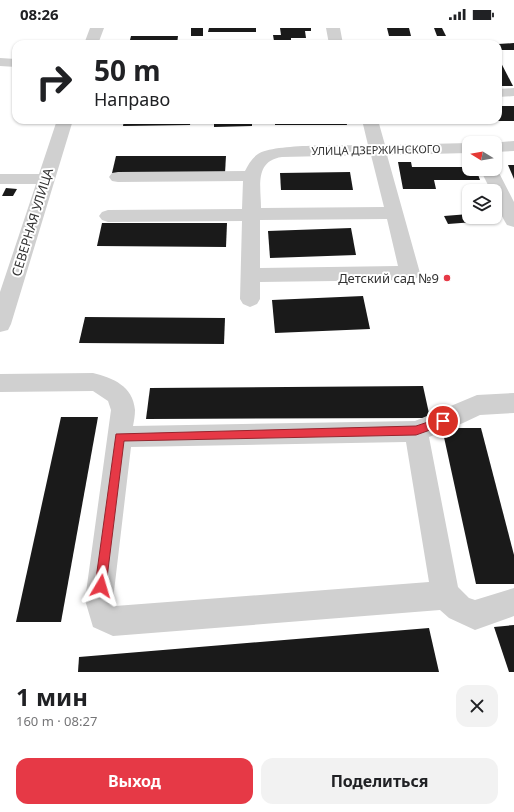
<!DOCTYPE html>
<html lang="ru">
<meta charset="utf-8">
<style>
:root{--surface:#fff;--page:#f2f2f2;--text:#202124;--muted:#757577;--accent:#e63946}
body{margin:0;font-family:"Noto Sans",sans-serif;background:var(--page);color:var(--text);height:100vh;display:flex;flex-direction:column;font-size:15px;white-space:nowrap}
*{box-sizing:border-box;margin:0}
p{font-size:13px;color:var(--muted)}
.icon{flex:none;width:22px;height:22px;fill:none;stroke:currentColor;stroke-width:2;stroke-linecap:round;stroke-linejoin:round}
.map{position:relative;height:644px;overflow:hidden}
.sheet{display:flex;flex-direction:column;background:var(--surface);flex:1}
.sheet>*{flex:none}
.guide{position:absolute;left:12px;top:12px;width:490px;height:84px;border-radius:12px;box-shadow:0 1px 3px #0004;background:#fff;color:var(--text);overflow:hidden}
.needle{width:26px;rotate:281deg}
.fabs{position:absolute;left:462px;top:108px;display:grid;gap:8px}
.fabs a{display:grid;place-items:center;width:40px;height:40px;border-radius:8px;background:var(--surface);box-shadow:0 1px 3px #0004;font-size:20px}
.pin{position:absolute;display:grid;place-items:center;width:34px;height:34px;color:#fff;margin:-17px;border:2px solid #fff;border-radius:50%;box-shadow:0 1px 4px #0007}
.me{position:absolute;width:44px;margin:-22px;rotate:7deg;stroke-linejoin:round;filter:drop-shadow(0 0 3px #0008)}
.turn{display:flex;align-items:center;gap:14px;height:84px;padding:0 16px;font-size:18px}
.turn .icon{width:52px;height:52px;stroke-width:2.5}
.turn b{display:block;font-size:28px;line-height:34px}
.round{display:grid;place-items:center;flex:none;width:42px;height:42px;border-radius:12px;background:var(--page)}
.summary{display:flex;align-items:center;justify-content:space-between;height:68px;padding:0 16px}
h1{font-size:24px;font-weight:700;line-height:30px}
.primary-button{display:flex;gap:8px;margin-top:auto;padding:8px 16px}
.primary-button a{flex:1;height:46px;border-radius:12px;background:var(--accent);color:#fff;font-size:16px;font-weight:700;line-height:46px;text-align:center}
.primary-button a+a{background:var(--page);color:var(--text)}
.status{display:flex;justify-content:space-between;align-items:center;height:28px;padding:0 20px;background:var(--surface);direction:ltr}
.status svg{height:11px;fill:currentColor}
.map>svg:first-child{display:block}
</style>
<div class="status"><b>08:26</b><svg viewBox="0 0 49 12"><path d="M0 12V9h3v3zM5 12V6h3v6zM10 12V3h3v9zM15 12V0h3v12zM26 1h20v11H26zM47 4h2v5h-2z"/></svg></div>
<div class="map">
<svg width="514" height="644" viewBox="0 0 514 644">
<rect width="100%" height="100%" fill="#fff"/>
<g fill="#1a1a1a">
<rect x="191" y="0" width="12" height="8"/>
<path d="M209 0H256V4H208Z"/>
<path d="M280 0H311V3H305L306 10H291V13H274L273 7H281Z"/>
<path d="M387 0H409L411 8H389Z"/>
<path d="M434 0H442L446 8H437Z"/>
<path d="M131 8H178L177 16H129Z"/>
<path d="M514 15V22H498V16Z"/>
<path d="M498 31H499L513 58H498Z"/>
<rect x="498" y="78" width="16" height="15"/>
<path d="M124 92H191L190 97 123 98Z"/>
<path d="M214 92H252V98L214 99Z"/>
<path d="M275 92H346L347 97H275Z"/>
<path d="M385 92H457L458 95 386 96Z"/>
<path d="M116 128H226L225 145H112Z"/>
<path d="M398 134H411L412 139H469V141H476L480 152H434L436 161H403Z"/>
<path d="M508 137H514V151Z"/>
<path d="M350 144 353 162H281L280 145Z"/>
<path d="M6 160 17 161 13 168H2Z"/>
<path d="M469 186V189H485L487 193 448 196 444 188Z"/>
<path d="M102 195H227L226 219 97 218Z"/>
<path d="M351 200 356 227 270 230 268 203Z"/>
<path d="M363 268 370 301 275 305 272 272Z"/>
<path d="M85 289 225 290 224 316 79 315Z"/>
<path d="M423 358 430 390 146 391 150 360Z"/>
<path d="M61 389H98L61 594H16Z"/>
<path d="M442 400H481L514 527V556H476Z"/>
<path d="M514 597V644H509L494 599Z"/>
<path d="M429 600 439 644H78L79 629Z"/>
</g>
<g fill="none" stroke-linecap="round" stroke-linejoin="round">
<g fill="#d0d0d0" fill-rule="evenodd">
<path d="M90 0H104L98 16H84Z"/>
<path d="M326 0H340L343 16H329Z"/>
<path d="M0 30 16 31V39L0 38Z"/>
<path d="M514 60V68L498 69V61Z"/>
<path d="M57 92H73L11 296 8 302 0 304V264L36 156H0V146H39Z"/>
<path d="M362 92H378L385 117 469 115V125L387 127 420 245 417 250 410 252 260 254V271L257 276 250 279 243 276 240 271 242 193 108 194 102 192 99 188 102 184 108 182 242 181 243 153 118 154 112 153 109 149 112 145 118 144 245 143C248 137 252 130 258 126 275 115 345 118 368 117ZM371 127 384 179 261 180C261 159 254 133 282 129ZM387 191 398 238 260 240V192Z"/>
<path d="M514 113V123L495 124V115H491Z"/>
<path d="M495 137 514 174V199L507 197C501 187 495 175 495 163H491L480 141H495Z"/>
<path d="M93 345C113 350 133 358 135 382 135 387 134 393 133 398L415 393 477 367 514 365V385L480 387 463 395 429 409 458 559 469 570 475 572 514 560V588L475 602 449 590 440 582 113 608 93 599 85 572 111 382 108 373 93 363 0 364V346ZM406 414 429 554 115 578 113 572 131 419Z"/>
</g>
</g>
<path fill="#e63946" stroke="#96252e" d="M443 389 447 390 448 393 447 396 416 407 124 413 106 558 105 562 101 563 96 562 95 558 116 406 416 398Z"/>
<circle fill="#e63946" stroke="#fff" stroke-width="1.5" cx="447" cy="250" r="4"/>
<g text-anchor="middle" stroke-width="4" stroke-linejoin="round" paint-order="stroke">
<g font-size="11" fill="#333" stroke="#fff">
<text transform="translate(376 122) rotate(-1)" y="4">УЛИЦА ДЗЕРЖИНСКОГО</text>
</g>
<g font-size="13" fill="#333" stroke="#fff">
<text transform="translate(32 194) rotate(-73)" y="5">СЕВЕРНАЯ УЛИЦА</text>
</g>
<g font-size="13" fill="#333" stroke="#fff" text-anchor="end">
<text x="439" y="255">Детский сад №9</text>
</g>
</g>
</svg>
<div class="fabs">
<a><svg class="needle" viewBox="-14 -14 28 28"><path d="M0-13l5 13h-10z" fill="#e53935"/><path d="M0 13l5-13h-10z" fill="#757577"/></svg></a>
<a><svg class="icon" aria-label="layers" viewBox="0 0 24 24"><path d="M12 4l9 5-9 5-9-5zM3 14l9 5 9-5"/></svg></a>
</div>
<div class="pin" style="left:443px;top:393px;background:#d93025"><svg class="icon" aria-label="arrive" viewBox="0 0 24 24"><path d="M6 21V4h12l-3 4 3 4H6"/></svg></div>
<svg class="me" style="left:101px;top:558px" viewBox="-20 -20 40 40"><path d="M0-17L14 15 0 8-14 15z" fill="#e63946" stroke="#fff" stroke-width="4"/></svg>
<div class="guide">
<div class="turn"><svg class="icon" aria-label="right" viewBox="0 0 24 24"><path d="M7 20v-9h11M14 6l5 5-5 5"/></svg><div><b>50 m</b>Направо</div></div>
</div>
</div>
<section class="sheet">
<div class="summary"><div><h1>1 мин</h1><p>160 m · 08:27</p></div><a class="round"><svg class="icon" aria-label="close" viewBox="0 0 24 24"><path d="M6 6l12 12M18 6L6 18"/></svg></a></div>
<div class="primary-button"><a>Выход</a><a>Поделиться</a></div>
</section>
